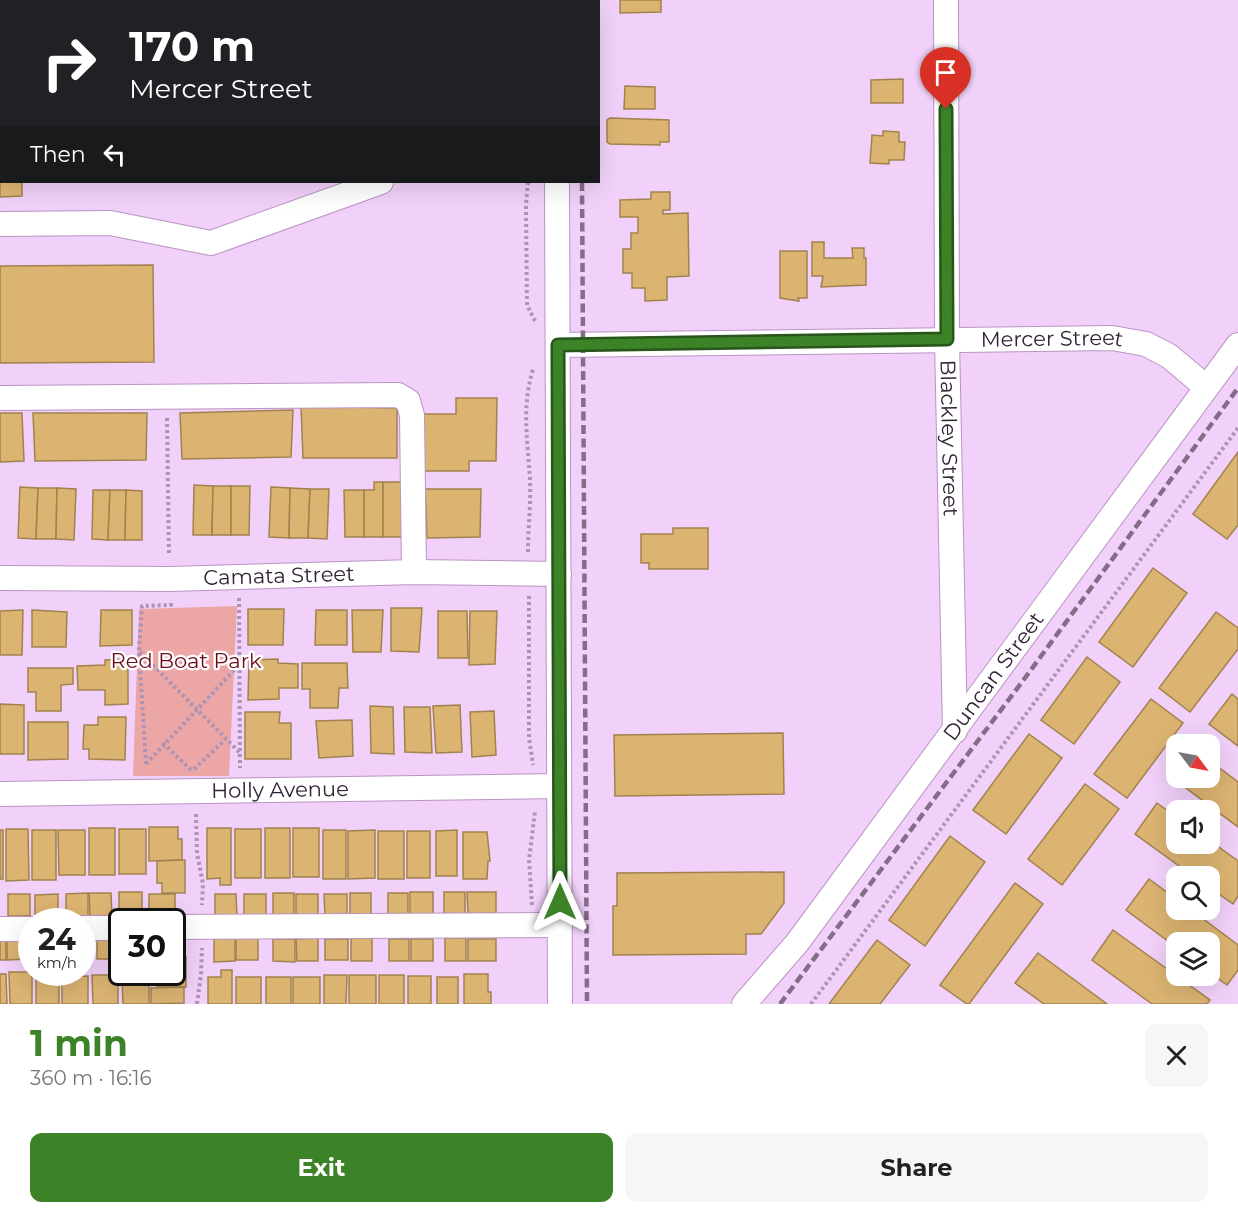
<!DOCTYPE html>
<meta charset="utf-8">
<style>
:root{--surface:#fff;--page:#f6f6f6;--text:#222;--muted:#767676;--accent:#3c8328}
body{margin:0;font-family:Montserrat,sans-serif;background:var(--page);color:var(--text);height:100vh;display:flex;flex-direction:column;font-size:22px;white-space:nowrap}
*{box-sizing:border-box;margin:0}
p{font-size:20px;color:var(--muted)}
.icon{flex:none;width:33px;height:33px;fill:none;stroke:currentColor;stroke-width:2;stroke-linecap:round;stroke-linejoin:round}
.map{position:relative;height:1004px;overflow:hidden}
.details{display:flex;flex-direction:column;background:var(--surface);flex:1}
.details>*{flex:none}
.guide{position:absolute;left:0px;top:0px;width:600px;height:183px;box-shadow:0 6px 24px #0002;background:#202124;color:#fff;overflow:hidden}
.needle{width:39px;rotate:122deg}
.buttons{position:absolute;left:1166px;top:734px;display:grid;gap:12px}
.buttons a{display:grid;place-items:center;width:54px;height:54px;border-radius:12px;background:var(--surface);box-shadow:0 6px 24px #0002;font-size:30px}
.speed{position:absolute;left:18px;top:908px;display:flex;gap:12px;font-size:30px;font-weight:700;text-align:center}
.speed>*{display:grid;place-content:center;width:78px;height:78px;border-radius:50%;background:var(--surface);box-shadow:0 6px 24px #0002;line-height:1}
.speed small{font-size:15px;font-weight:400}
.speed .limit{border:3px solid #111;border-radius:9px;background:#fff;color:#111}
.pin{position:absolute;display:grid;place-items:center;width:51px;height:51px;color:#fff;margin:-62px -26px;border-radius:50% 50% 50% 0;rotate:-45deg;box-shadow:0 0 6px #0007}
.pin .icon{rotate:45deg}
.me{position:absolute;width:66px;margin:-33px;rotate:0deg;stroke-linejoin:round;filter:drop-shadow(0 0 4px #0008)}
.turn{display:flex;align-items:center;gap:21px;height:126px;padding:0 30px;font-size:27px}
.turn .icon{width:78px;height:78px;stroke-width:2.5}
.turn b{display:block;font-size:42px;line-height:51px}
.then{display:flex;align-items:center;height:57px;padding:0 30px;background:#0003;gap:12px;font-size:22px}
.round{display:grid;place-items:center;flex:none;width:63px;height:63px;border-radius:12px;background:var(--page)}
.overview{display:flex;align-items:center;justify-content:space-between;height:102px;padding:0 30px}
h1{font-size:36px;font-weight:700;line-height:45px;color:var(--accent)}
.button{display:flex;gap:12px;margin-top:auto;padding:12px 30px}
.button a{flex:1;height:69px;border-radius:12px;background:var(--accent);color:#fff;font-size:24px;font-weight:700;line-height:69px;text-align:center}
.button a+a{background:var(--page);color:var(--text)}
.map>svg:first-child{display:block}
</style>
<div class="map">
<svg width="1238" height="1004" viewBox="0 0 1238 1004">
<rect width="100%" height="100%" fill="#f1d1f9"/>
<path fill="#eda6a6" d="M237 606 229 776H133L139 609Z"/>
<g fill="#dcb472" stroke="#a1824e" stroke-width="1.5">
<path d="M434 0H476L475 2Z"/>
<path d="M620 0H661V12L620 13Z"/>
<path d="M903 79V103H871V80Z"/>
<path d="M625 86 655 87V109H624Z"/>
<path d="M610 118 669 120V142H660V145L610 144 607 142V120Z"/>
<path d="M883 131 899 132V142H905L904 160H889V164L870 163 872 135 883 136Z"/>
<path d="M0 165 2 182H22V196L0 197Z"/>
<path d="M651 192H670V210H663V214L688 213 689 276 667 277V300L645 301V288H632V273H623V249H631V233H638V217H620V200L651 199Z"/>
<path d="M812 242H824V258H853L852 248H864V258H866V285L821 287 823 276H812Z"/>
<path d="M780 251H807V298H798L799 301 780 298Z"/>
<path d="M153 265 154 362 0 363V266Z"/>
<path d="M456 398H497L496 461H469V471H424V414H456Z"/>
<path d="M301 406 397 408V458H303Z"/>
<path d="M293 410 291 457 182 459 180 413Z"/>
<path d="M0 413H22L24 461 0 462Z"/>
<path d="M33 413H147L146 460 35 461Z"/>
<path d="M1238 452V525L1227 539 1193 514Z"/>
<path d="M374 482H383V537H364V490H374Z"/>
<rect x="383" y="482" width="19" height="55"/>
<path d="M194 485 213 486 212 535H193Z"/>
<path d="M213 486H231V535H212Z"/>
<path d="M231 486H250L249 535H231Z"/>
<path d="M20 487 38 488 36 539 18 538Z"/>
<path d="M271 487 290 488 289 538 269 537Z"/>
<path d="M38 488H57L56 539H36Z"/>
<path d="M57 488 76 489 74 540 56 539Z"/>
<path d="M290 488 310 489 308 538H289Z"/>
<path d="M310 489H329L327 539 308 538Z"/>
<path d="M425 489H481L480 537 427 538Z"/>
<path d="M93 490H110L108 540 92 539Z"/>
<path d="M110 490H126L125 540H108Z"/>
<path d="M126 490 142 491V540H125Z"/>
<path d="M344 490H364V537H345Z"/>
<path d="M673 528H708V569H649V563H641V534H673Z"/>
<path d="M1153 568 1187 593 1133 667 1099 642Z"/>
<path d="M391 608H422L419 652 391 651Z"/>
<path d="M248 609H284L283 645H248Z"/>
<path d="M23 610 22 655H0V611Z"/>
<path d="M32 610 67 612 66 647H32Z"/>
<path d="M101 610H132V645L100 646Z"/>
<path d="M316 610H347V645H315Z"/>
<path d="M352 610H383L381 652H353Z"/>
<path d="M438 611H467L468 658H438Z"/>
<path d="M470 611H497L495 664 469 665Z"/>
<path d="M1216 612 1238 628V649L1190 712 1159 688Z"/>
<path d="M1087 657 1120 682 1074 744 1041 720Z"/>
<path d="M128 659V704L105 705V690H78L77 666 105 665V660Z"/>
<path d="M278 659V663L298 664V688H279V699L248 700 249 660Z"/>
<path d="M302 663H347L348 688H339L338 708H310V689H302Z"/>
<path d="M28 668H73V684L61 685V711H36V692H28Z"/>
<path d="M1232 694 1238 699V746L1209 724Z"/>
<path d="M1151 699 1183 723 1127 798 1094 774Z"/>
<path d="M0 704 24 705V754H0Z"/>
<path d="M460 705 462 752 436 753 433 706Z"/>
<path d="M370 706 393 707 394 754 371 753Z"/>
<path d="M404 707H430L432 753 405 752Z"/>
<path d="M494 711 496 755 472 757 470 712Z"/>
<path d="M245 712H280L279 723H291V759H245Z"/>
<path d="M98 717H126L125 760 89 759V749H83L84 725H98Z"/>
<path d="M352 720 353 756 319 758 316 721Z"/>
<path d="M28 722H68V759L28 760Z"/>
<path d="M783 733 784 794 615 796 614 735Z"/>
<path d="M1029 734 1062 758 1006 834 973 810Z"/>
<path d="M1209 760 1238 782V827L1170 776 1176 768V777H1209Z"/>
<path d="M1085 784 1119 809 1062 885 1028 859Z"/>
<path d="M1157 803 1176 817V843H1209V840L1238 861V896L1233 904 1209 887V876H1193L1135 834Z"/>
<path d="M149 827H178V839H182V860L149 861Z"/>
<rect x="89" y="828" width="26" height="47"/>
<path d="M207 828H231V885H220V878L207 879Z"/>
<rect x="265" y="828" width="25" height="50"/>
<rect x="293" y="828" width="26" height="49"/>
<path d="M6 829H28L29 880 6 881Z"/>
<rect x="119" y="829" width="27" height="45"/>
<rect x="235" y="829" width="26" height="49"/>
<rect x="0" y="830" width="3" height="49"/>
<rect x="32" y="830" width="24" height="50"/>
<path d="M58 830H85V875H59Z"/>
<rect x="323" y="830" width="23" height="49"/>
<path d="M375 830V878L348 879V831Z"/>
<path d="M457 830V876H436V831Z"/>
<rect x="378" y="831" width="26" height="48"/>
<rect x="407" y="831" width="23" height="47"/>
<path d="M463 832H487L490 861H488L487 879H463Z"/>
<path d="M950 836 985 862 925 946 889 920Z"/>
<path d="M182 860H185V893H162V883H157V861Z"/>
<path d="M784 872V903L761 934H746V954L613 955V906H617V873Z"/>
<path d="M1149 879 1176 899V909H1190L1238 945V970L1227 985 1209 972V942H1176V947L1126 910Z"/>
<path d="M1015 883 1043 904 969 1004H967L940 985Z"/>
<rect x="119" y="892" width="23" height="23"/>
<rect x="410" y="892" width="23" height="23"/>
<rect x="444" y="892" width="21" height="23"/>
<path d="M467 892H496V913L468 914Z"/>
<path d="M88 893V916H66V894Z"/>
<path d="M89 893H111L112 916H90Z"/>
<rect x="273" y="893" width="21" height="23"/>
<path d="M350 893H371V916L350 917Z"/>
<rect x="388" y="893" width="20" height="22"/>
<rect x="8" y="894" width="22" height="22"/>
<path d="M58 894V916L35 917V895Z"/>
<rect x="149" y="894" width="26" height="22"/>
<path d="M215 894H236L237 917H215Z"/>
<path d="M244 894H266V916L244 917Z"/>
<rect x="296" y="894" width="22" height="22"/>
<path d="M324 894H347V915L325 916Z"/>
<path d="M1113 930 1210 1000 1207 1004H1152L1092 960Z"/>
<rect x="97" y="936" width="22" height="23"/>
<path d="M7 937H29V959L7 960Z"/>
<path d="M372 937V961H351V938Z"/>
<rect x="0" y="938" width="6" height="22"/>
<path d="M214 938H235V961L214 962Z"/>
<rect x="236" y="938" width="22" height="22"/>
<path d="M318 938V961H297L296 939Z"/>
<rect x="445" y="938" width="21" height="23"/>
<path d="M273 939H295V962L273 961Z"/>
<rect x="325" y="939" width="23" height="21"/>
<rect x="389" y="939" width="20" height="22"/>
<rect x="411" y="939" width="22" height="22"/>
<rect x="468" y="939" width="28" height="22"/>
<path d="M877 940 910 965 880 1004H829Z"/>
<path d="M1038 953 1107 1004H1044L1015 983Z"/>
<path d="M186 957V987H157V972H172V958Z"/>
<path d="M221 970H232V1004H208V977H221Z"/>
<path d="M9 972H32V1004H10Z"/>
<rect x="36" y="972" width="23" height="32"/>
<path d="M0 974H6L7 1004H0Z"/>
<path d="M464 974H488V992H491V1004H464Z"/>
<path d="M92 975H118V1004H93Z"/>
<path d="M122 975H149V1004H123Z"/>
<path d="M324 975H347L346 1004H324Z"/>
<rect x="349" y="975" width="27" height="29"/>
<rect x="379" y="975" width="25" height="29"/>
<path d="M88 976V1004H62V977Z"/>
<rect x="408" y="976" width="23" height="28"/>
<rect x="236" y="977" width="25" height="27"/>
<rect x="266" y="977" width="25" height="27"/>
<rect x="293" y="977" width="27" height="27"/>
<rect x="437" y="977" width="21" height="27"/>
<path d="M184 987V1003L151 1004V988Z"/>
</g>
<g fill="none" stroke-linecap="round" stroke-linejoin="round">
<defs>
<g id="minor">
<path d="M555 0V2"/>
<path id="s1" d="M946 0 947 339 955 731"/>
<path d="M0 93H2"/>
<path d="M557 182 560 1004"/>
<path d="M0 224 110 223 211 243 381 182"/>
<path id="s2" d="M558 345 1112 338 1146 344 1169 356 1206 387"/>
<path d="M0 398 398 395 408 401 412 415 414 572"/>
<path id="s3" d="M0 578 170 579 414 572 559 574"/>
<path id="s4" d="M0 794 559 786"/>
<path d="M172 927 560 925"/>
<path d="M82 928H122"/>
<path d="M0 929H32"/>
<path id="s5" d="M744 1004 797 943 1238 345"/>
</g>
</defs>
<use href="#minor" stroke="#ba94c3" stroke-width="26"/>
<g stroke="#ad93b4" stroke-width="4" stroke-dasharray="3 3" stroke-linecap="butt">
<path d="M524 0V2"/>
<path d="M528 182 526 205 527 305 535 321"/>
<path d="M167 418 169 556"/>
<path d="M528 552C528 529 531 505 530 481 528 439 521 411 533 369"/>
<path d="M529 596V737L533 765"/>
<path d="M239 598 240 768"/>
<path d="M140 652 240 753"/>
<path d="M163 743 191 770"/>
<path d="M146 764 139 652 142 606 171 605V601"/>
<path d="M146 764 239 665"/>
<path d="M194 769 225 740"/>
<path d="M196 814 197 853 203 884 202 905"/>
<path d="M532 905 529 860 535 811"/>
<path d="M197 1004 201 974 202 948"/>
<path d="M811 1004 1238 428"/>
</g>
<use href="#minor" stroke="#fff" stroke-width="24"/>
<g stroke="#836d89" stroke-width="4.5" stroke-dasharray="9 4.5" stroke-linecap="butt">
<path d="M581 0V2"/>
<path d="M582 182 587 1004"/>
<path d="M780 1004 1022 682 1238 388"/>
</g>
</g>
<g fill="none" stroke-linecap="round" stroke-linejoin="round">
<defs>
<path id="route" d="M560 902 558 345 947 339 946 109"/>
</defs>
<use href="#route" stroke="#27551a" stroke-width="15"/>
<use href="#route" stroke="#3c8328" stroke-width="10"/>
</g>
<g text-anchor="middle" stroke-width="4.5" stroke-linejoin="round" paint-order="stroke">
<g font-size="21" fill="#312235" stroke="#fff">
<text dy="7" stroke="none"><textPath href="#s2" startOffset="494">Mercer Street</textPath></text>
<text dy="7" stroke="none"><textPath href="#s1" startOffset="438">Blackley Street</textPath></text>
<text dy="7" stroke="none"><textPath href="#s3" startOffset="279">Camata Street</textPath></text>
<text dy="7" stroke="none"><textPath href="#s5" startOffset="412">Duncan Street</textPath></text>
<text dy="7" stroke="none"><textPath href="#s4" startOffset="280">Holly Avenue</textPath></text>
</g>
<g font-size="21" fill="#6a0b1b" stroke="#fff">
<text x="186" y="668">Red Boat Park</text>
</g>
</g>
</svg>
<div class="buttons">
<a><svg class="needle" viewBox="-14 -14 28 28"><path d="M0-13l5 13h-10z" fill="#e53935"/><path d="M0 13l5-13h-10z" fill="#767676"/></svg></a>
<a><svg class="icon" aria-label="sound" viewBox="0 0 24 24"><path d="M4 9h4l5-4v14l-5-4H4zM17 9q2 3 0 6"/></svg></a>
<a><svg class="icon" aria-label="search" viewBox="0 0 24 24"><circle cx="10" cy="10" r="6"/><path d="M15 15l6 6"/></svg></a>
<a><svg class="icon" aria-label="layers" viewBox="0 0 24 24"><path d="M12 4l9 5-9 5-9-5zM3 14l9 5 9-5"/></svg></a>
</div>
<div class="speed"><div>24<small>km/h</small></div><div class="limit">30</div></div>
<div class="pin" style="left:946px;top:109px;background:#d93025"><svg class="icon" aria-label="arrive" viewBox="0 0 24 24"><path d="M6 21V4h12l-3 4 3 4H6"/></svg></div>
<svg class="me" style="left:560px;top:902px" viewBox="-20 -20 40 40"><path d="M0-17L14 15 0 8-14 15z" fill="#3c8328" stroke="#fff" stroke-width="4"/></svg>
<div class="guide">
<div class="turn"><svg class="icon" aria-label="right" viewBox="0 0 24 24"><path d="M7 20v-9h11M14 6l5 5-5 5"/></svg><div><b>170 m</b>Mercer Street</div></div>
<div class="then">Then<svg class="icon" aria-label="left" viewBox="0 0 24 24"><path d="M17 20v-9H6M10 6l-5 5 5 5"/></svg></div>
</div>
</div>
<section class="details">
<div class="overview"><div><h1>1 min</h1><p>360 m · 16:16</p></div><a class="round"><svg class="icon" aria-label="close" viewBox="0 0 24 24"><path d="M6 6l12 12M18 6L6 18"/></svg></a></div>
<div class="button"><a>Exit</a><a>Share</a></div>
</section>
